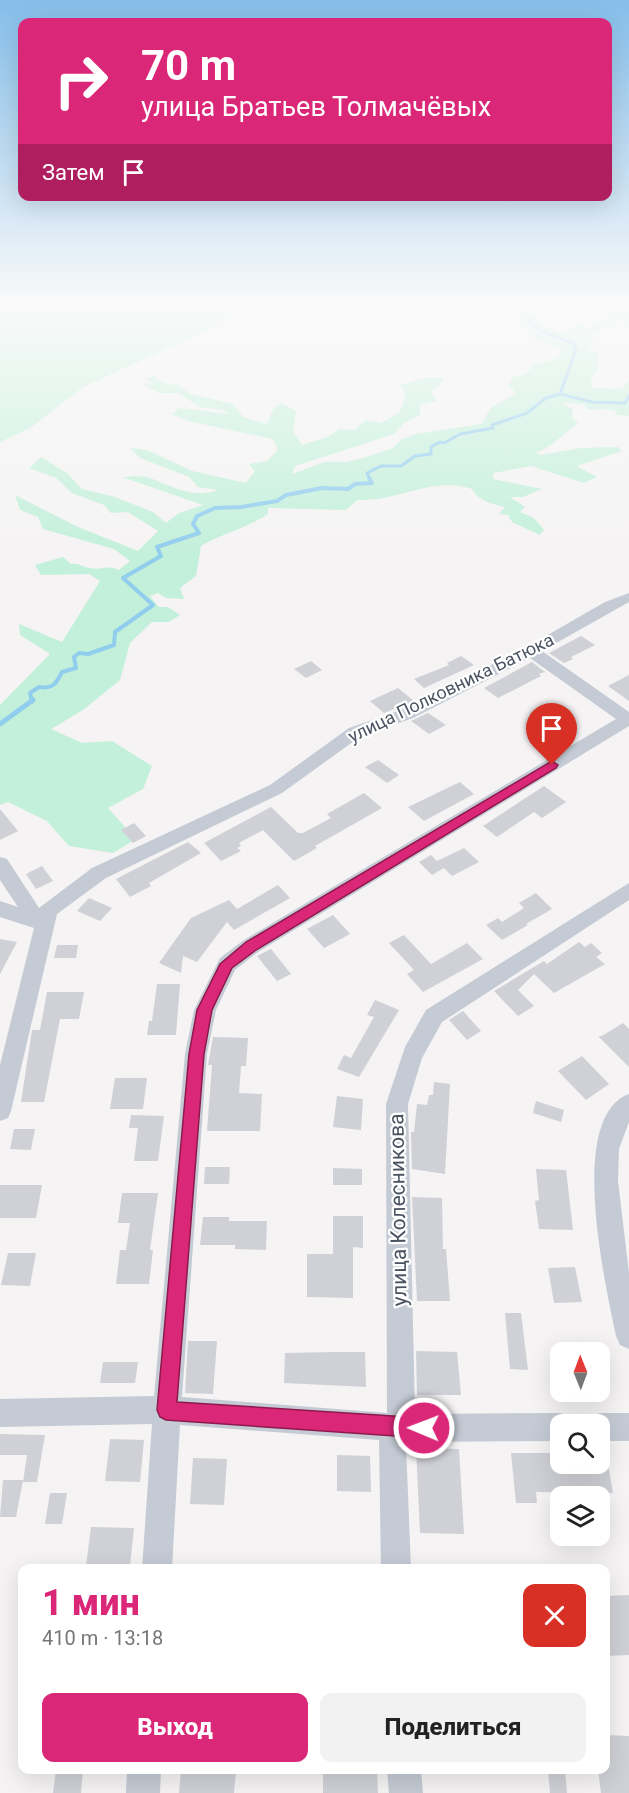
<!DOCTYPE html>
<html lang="ru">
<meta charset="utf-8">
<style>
:root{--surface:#fff;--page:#f2f2f2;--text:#222;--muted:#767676;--accent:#db2777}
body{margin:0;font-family:Roboto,sans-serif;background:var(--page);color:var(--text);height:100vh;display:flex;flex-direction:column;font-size:22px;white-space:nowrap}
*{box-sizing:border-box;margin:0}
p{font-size:20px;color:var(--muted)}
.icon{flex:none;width:33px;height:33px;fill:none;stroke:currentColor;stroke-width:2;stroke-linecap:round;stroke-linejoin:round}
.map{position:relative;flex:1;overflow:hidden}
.panel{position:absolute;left:18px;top:1564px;width:592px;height:210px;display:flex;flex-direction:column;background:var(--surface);border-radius:12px;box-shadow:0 6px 24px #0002}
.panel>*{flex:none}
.banner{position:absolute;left:18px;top:18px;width:594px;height:183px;border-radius:12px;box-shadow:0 6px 24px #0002;background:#db2777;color:#fff;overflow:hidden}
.needle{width:39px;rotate:359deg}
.tools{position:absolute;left:550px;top:1342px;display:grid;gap:12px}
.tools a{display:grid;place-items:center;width:60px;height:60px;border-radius:12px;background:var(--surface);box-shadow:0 6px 24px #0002;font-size:30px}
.pin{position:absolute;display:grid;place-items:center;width:51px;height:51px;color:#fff;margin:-62px -26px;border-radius:50% 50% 50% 0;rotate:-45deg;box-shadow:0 0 6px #0007}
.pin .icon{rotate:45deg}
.me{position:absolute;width:66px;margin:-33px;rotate:271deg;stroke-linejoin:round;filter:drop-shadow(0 0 4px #0008)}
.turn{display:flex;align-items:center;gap:21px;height:126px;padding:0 24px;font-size:27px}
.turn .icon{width:78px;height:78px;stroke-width:2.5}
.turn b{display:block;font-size:42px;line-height:51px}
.then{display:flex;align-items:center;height:57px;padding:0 24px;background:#0003;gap:12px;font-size:22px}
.round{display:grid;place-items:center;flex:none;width:63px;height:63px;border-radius:12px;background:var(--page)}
.overview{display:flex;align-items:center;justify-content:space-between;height:102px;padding:0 24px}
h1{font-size:36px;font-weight:800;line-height:45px;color:var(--accent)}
.action{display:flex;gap:12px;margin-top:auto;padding:12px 24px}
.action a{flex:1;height:69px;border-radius:12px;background:var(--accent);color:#fff;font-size:24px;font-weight:800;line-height:69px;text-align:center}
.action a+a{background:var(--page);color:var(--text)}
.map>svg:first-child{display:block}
</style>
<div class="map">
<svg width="629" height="1793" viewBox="0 0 629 1793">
<rect width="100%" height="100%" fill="#f5f3f3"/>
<g fill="#c3f0db">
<path d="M0 303H233L248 308 217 326 83 387 30 428 0 442Z"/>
<path d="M500 303H548L532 311 539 324 561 333 576 323 590 327 604 320 605 312 629 304V329L619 322 590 336 595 343 588 348 599 354 598 369 591 378 592 388 621 389 629 381V416L616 415 617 412C605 407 599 411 587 409L584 404 561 403 573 409 572 417 578 423 551 445 536 453 541 455 580 448 618 447 622 451 576 466 597 477 584 483 531 466 494 473 493 479 542 489 523 497H510L525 507 520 512 534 518 544 530 540 535 512 522 508 515 499 514 505 507C493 504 479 502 472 489 431 476 399 502 357 500L346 510 268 508V514C247 528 223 533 201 546L196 576 180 588 184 599 166 598 158 593 150 596 159 607H168L180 615 169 622H152L130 643 120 680 83 710 51 729 82 743 112 741 152 766 143 789 108 808 136 839 113 853 69 846 47 821 8 802 0 805V705L50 654 20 635 19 624 62 642 100 581 89 574 41 575 35 565 63 557 71 564C80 563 81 567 90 568 101 571 105 564 119 570L130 561 114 549 43 529 38 517 20 510 15 495 78 527 138 551 158 531 128 512 111 513 104 505 72 493 56 478 29 468 41 457 67 473 82 489 115 497 153 512 166 523 179 513 203 505 122 477C131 477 142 475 150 478 174 487 193 499 218 490L198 487 189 477 140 458 130 448 147 450 192 471 246 483 255 471 249 464 267 461 278 450 273 439 188 421 172 414 179 408 228 414 223 410 199 407 179 393H159L140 382 153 385 146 378 154 376 163 383 178 385 191 394 233 404 243 417 267 424 273 409 281 403 296 411 293 431 302 445 328 437 339 429 355 430 366 420 381 423 399 413 406 395 400 385 424 378H441L444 381 431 391 436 401 420 405V415L404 423 394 434 295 466 292 474 324 462H346L366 457 393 448 402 439 416 434 481 424 491 408 516 393 509 385 513 377 526 374 533 365 559 358 560 349 538 341Z"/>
</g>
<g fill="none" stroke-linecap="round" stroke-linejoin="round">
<g stroke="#91cded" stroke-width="3">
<path d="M527 303 519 310 539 330 573 343 576 350 560 394"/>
<path d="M370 479 367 473 381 466H401L415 456 431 454V447L440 442 444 443 460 434 493 428 492 425 527 413 546 398 560 394 592 402 625 403 629 396"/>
</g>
<path stroke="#91cded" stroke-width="4" d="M32 702 30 693 39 687C53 689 56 684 62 672L76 668 74 657 79 653 88 654 114 645 115 632 153 605 123 578 161 556 157 547 199 533 193 524 197 516 215 508 241 507 277 501 286 495 322 488 348 489 355 484 372 483 369 478"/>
<path stroke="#91cded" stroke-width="5" d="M0 724 33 700"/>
</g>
<g fill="#cfd1d7">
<path d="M581 636 595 645 571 657 573 659 564 663 549 653Z"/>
<path d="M461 656 474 665 424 688 414 679 449 665 447 663Z"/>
<path d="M311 661 322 670 306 678 294 669Z"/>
<path d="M532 662 545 672 539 674 541 676 498 698 484 688Z"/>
<path d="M629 675V701L608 686Z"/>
<path d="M398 688 414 701 384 713 370 701Z"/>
<path d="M428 713 446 725 429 734 411 721Z"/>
<path d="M560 727 574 737 560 745 546 735Z"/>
<path d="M378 760 399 775 387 783 365 767Z"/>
<path d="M460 782 474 794 424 821 408 807Z"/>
<path d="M544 786 566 802 542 818 534 812 497 837 483 826Z"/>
<path d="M364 793 382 808 315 846 317 848 294 861 263 830 239 843 241 846 237 848 241 851 221 861 204 843 271 807 298 833H303L331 818 327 814Z"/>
<path d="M0 809 18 831 0 840Z"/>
<path d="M134 823 146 836 133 843 121 830Z"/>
<path d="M188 842 201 853 149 883 151 886 130 897 116 879Z"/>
<path d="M464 848 479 862 452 876 444 868 432 875 419 862 431 855 437 861Z"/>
<path d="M42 866 53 881 36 889 26 874Z"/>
<path d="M278 885 290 898 234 930 227 922 197 962 183 956 181 973 159 963 191 918 229 900 237 909Z"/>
<path d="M536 893 552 909 526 924 528 925 502 940 486 925 498 918 502 922 524 908 519 903Z"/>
<path d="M89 898 112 908 100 921 77 911Z"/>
<path d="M333 915 350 934 324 948 307 929Z"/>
<path d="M404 935 431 964 467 943 483 959 423 992 407 974 414 970 389 943Z"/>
<path d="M0 939 17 942 0 974Z"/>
<path d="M579 942 585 947 591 943 602 953 596 957 605 964 554 993 534 974 518 990 534 1006 518 1016 494 991 544 961 547 964Z"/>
<path d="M57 945H78L76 958H54Z"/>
<path d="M271 949 291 974 277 981 257 956Z"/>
<path d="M157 984H180L176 1035H147L149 1021H152Z"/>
<path d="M47 992H84L79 1019H60L44 1102H21L32 1030H40Z"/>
<path d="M375 1000 399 1010 359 1077 337 1069 344 1055 351 1058 374 1017 367 1015Z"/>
<path d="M463 1011 481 1031 467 1040 449 1020Z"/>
<path d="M623 1023 629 1029V1067L598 1036H602Z"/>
<path d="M213 1037 248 1038 246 1066H241L239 1093 262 1094 260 1131H207L212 1065H208Z"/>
<path d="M582 1056 609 1084 586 1100 558 1071Z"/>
<path d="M115 1078H147L143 1109H110Z"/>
<path d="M434 1082 450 1084 445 1174 412 1169 411 1132H414L417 1104 427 1105 429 1095H433Z"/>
<path d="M337 1096 363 1099 361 1130 333 1127Z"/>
<path d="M536 1101 564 1110 561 1122 533 1113Z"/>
<path d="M131 1115 164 1116 158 1161H134L138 1128H129Z"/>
<path d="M14 1129H35L31 1150 10 1149Z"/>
<path d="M205 1167H230L229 1184H204Z"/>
<path d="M333 1168 362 1169V1185H333Z"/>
<path d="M536 1169 566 1170 573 1230 539 1229 535 1201 539 1200Z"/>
<path d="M0 1185H42L36 1218H0Z"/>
<path d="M122 1193H158L150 1250H153L149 1284H116L120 1250H126L130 1223H118Z"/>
<path d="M412 1197 442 1198 443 1249H446L450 1301H417Z"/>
<path d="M333 1216H363V1248L353 1247V1298L307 1297V1254H333Z"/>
<path d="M203 1217H229V1221H267L266 1250 235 1249V1245H200Z"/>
<path d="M8 1253H36L30 1286 1 1285Z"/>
<path d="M575 1267 582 1302 554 1303 548 1268Z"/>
<path d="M505 1313H521L528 1370 510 1369Z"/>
<path d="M188 1341H217L213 1394 185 1393Z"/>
<path d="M416 1351 457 1352 461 1395H417Z"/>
<path d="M334 1352H365L366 1387 284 1383 285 1353Z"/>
<path d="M103 1362H138L135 1383H100Z"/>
<path d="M0 1434 45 1435 37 1482H23L27 1455H0Z"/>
<path d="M110 1439 144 1440 140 1482 105 1481Z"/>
<path d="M416 1448 459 1449 464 1534 420 1533Z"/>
<path d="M511 1453H561V1464H608L613 1493 536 1492 537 1503H516Z"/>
<path d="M337 1455 370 1456 371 1492 337 1491Z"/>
<path d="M193 1458 227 1459 224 1505 190 1504Z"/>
<path d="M3 1480H23L16 1517H0Z"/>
<path d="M50 1493H67L62 1524H45Z"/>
<path d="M91 1527 134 1528 130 1566H86Z"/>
<path d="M629 1595V1655L606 1656V1596Z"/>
<path d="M606 1735 629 1736V1793H601L598 1770H606Z"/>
<path d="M56 1770H83L81 1793H53Z"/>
<path d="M181 1770 236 1771 234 1793H179Z"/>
<path d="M323 1770H377L378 1793H323Z"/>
<path d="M548 1770H565L567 1793H550Z"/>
</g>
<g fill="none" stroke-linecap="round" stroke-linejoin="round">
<g fill="#c4cbd4" fill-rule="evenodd">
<path d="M629 593V602L542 651 629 712V726L258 952 235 970 216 1010 207 1054 182 1397 387 1413 386 1104 405 1047 426 1010 629 883V900L442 1022 422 1058 408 1104 415 1414 561 1413 571 1417 574 1425H561V1441L408 1442 406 1445 411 1569H381L379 1440 180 1425 172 1569H142L152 1424 0 1427V1399L154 1396 185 1054 194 1010 220 958 244 940 616 719 530 658 413 718 361 736 282 793 106 878 57 914 11 1111 8 1118 0 1121V1065L34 928 0 917V901L18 907 0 880V857L7 859 39 908 92 868 270 785 349 728 401 710 525 648 605 602Z"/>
<path d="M629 1094V1122L619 1149 618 1181 629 1273V1349L620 1345 616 1336C606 1287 566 1117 629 1094Z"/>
<path d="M600 1413H629V1441H600V1425H587L590 1417Z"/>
<path d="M127 1770H161L160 1793H126Z"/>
<path d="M387 1770H421L423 1793H389Z"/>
</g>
</g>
<linearGradient id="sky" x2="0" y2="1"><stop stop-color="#85beea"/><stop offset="0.55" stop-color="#fafafa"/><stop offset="1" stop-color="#fafafa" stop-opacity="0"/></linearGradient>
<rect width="629" height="554" fill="url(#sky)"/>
<path fill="#db2777" stroke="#8e194d" stroke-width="1.5" d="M552 761 558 765 556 768 256 950 232 968 212 1010 204 1054 177 1402 424 1418 430 1421 433 1428 430 1435 424 1438 166 1420 160 1417 157 1410 189 1054 197 1010 220 964 246 942Z"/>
<g text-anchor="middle" stroke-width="4.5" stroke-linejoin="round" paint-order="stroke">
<g font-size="18" fill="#4a5361" stroke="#fff">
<text transform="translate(451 688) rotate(-26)" y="6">улица Полковника Батюка</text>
</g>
<g font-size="21" fill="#4a5361" stroke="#fff">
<text transform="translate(398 1210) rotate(-91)" y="7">улица Колесникова</text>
</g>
</g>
</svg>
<div class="tools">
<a><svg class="needle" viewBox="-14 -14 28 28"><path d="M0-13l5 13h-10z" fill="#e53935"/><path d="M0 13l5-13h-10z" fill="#767676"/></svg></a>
<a><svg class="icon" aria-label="search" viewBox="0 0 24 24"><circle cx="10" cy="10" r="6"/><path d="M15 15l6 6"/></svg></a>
<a><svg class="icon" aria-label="layers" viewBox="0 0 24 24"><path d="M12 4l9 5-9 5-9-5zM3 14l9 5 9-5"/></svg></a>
</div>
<div class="pin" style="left:552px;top:765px;background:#d93025"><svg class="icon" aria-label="arrive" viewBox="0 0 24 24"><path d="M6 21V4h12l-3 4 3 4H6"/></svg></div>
<svg class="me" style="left:424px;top:1428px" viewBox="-20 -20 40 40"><circle r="17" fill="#db2777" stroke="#fff" stroke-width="3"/><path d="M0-11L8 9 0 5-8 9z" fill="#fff"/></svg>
<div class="banner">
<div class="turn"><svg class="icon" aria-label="right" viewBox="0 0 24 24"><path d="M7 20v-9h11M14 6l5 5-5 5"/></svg><div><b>70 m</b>улица Братьев Толмачёвых</div></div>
<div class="then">Затем<svg class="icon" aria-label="arrive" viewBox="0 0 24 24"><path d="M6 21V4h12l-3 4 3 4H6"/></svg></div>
</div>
<section class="panel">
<div class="overview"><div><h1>1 мин</h1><p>410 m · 13:18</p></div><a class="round" style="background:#d93025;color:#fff"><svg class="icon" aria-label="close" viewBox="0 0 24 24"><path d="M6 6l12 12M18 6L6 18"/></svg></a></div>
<div class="action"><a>Выход</a><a>Поделиться</a></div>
</section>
</div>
